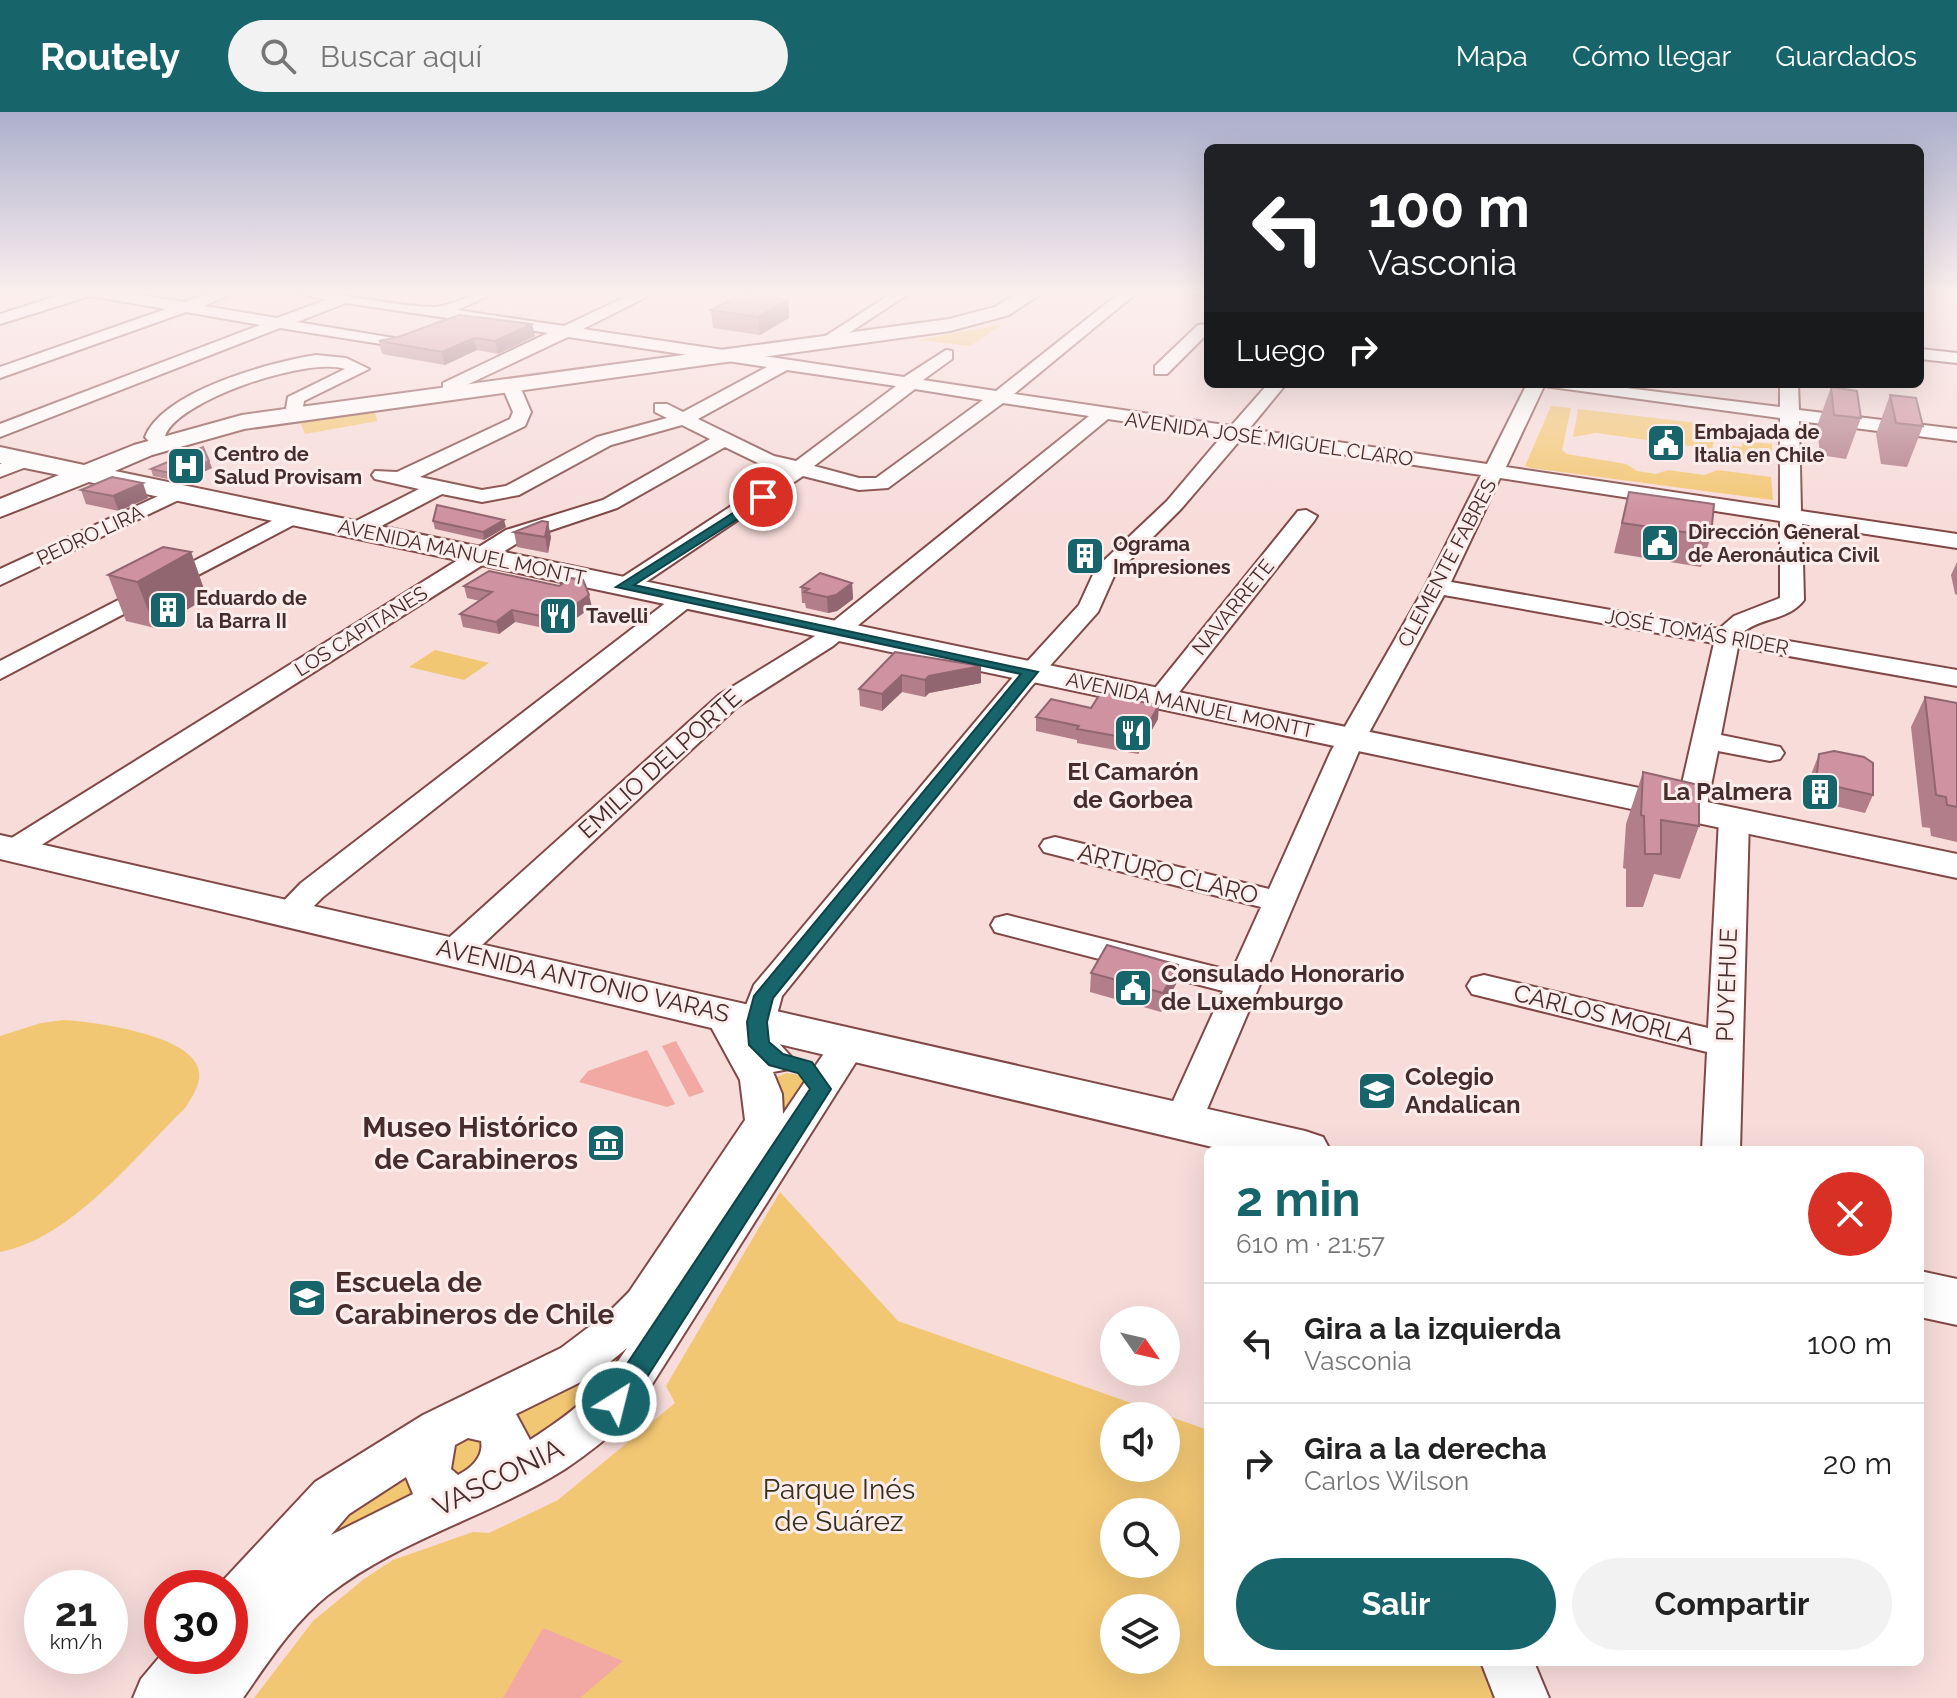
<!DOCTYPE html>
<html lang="es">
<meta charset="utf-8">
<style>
:root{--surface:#fff;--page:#f2f2f2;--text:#222;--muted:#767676;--line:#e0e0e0;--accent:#17656b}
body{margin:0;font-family:Raleway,sans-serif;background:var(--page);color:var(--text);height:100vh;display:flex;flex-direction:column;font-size:30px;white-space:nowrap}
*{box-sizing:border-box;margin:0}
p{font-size:26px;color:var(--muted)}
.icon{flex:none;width:44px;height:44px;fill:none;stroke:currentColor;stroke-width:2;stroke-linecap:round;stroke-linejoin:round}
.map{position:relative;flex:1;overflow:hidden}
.details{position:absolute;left:1204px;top:1034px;width:720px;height:520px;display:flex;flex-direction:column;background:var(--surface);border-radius:12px;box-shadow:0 8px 32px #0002}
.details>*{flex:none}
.guide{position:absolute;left:1204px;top:32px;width:720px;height:244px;border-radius:12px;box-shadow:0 8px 32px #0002;background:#202124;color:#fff;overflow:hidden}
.needle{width:52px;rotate:124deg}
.buttons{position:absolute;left:1100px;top:1194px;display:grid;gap:16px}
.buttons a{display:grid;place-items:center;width:80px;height:80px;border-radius:50%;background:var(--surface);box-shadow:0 8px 32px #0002;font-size:40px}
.speed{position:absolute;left:24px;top:1458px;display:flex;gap:16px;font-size:40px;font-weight:700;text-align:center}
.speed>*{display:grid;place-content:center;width:104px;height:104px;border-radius:50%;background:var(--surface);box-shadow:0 8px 32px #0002;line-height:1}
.speed small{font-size:20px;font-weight:400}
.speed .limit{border:12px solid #d22;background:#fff;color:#111}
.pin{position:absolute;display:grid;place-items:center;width:68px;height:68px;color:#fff;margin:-34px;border:4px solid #fff;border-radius:50%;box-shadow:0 2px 8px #0007}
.me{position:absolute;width:88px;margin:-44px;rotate:36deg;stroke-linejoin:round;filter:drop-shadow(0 0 6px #0008)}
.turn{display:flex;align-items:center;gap:28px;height:168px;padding:0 32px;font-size:36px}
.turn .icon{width:104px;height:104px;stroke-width:2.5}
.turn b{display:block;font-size:56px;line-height:68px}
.then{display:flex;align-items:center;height:76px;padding:0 32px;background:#0003;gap:16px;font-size:30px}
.round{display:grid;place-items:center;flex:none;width:84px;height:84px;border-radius:42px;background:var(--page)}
.headline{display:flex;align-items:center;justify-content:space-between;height:136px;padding:0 32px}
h1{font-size:48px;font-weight:700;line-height:60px;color:var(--accent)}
.action{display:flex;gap:16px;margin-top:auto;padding:16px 32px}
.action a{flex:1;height:92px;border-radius:48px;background:var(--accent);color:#fff;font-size:32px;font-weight:700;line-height:92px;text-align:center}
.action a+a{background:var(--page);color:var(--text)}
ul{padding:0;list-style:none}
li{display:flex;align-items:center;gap:24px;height:120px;padding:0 32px;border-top:2px solid var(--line)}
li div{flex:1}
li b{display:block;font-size:30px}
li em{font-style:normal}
header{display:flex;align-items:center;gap:48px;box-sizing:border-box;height:112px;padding:0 40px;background:var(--accent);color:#fff}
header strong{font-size:38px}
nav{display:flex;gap:44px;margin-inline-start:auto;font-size:28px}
.search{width:560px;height:72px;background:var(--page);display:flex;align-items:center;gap:20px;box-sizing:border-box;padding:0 28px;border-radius:44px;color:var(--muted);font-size:30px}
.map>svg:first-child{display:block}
</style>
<header>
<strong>Routely</strong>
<div class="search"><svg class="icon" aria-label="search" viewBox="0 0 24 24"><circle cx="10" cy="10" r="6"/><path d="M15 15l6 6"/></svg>Buscar aquí</div>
<nav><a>Mapa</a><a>Cómo llegar</a><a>Guardados</a></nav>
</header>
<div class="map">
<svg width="1957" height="1586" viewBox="0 0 1957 1586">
<rect width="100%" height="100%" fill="#f7dcda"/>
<g fill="#f2c773" fill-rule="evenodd">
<path d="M1003 212 970 234 918 228Z"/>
<path d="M1551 294 1571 296 1562 338 1567 342 1626 352 1637 359 1656 362 1668 358 1704 363 1718 358 1771 365 1773 388 1531 356 1525 354Z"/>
<path d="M373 297 378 309 305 322 299 307Z"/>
<path d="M1578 297 1723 314 1722 324 1715 323 1712 337 1596 321 1573 325Z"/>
<path d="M1743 329 1772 332V353L1722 347 1724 332 1742 335Z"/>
<path d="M435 538 489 551 464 568 409 555Z"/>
<path d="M64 908C95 910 195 923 199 960 201 972 192 985 186 995 136 1044 71 1127 0 1140V924L41 911Z"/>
<path d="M787 961 805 964 814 976 616 1273 230 1524 341 1395 585 1258 774 966Z"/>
<path d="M780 1080 898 1209 1208 1318V1550H1495L1510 1586H254L313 1509 364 1467 393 1448 473 1420 489 1421 558 1388 675 1291 666 1274ZM1114 1304H1166V1356H1114ZM1114 1400H1166V1452H1114ZM1114 1496H1166V1548H1114Z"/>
</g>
<g fill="#f2a8a3">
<path d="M676 929 704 980 689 985 662 934Z"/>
<path d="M647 938 675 992 667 995 579 970 588 959Z"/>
<path d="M543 1516 623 1549 580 1586H503Z"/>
</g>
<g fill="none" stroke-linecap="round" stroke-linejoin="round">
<defs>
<g id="minor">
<path d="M73 179H117L184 190 216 179H238L204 194 277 206 326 188 291 179C339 179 386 194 434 195 451 195 473 179 499 179L457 198 564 214 638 179H658L583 217 904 265 946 238 952 239V247L923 268 996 279 1122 179H1139L1014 282 1231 314 1268 272H1286L1249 317 1487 352 1527 272H1594L1780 295V272H1798L1799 298 1957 317V329L1799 309 1801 399 1957 422V436L1802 412 1804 488C1788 509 1761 505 1742 521L1957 558V574L1738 535 1721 623 1780 635 1784 641 1780 647 1770 649 1718 639 1706 698 1701 704H1681L1676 698 1714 531 1444 483 1359 639 1202 1009 1196 1019 1183 1023 1170 1019 1164 1009 1223 879 995 820 991 813 995 806 1007 803 1232 859 1261 795 1044 740 1040 734 1044 728 1055 725 1269 777 1331 639 1425 475 1481 363 1241 327 1181 397 1114 464 1098 500 1031 575 782 884 775 910 776 928 794 948 789 957 773 960 782 982 783 1002 837 922 850 919 863 922 868 931 632 1304C611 1323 589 1341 565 1357 489 1405 399 1427 328 1483 293 1511 268 1550 243 1586H133L141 1567 162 1542 230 1544V1476H216L315 1370 423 1303 561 1236 610 1199 629 1180 745 1008 740 968 704 902 709 894 721 890 733 894 741 906 754 873 1013 565 1079 493 1096 456 1167 389 1222 324 1108 307 833 534 737 595 467 847 455 850 443 847 438 839 443 831 719 583 815 524 1089 304 1003 291 888 376 859 378 803 364 631 480H615L611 475 615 470 785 359 760 352 725 335 617 396 522 428 24 744 13 747 0 741 2 732 506 418 603 388 710 327 682 313 611 333 519 383 482 390 442 382 364 423H348L345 418 348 413 419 377 375 367 372 363 375 359 397 360 510 307 513 300 501 272 504 268H516L519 272 531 300 525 314 420 365 482 378 506 374 597 325 667 306 655 300V292H667L683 300 767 255 568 225 460 276 458 283 452 284 443 279V271L548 221 346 191 297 210 394 226 402 231 400 235 280 216 0 325V312L260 213 186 200 0 266V255L166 197 90 184 0 212V202ZM787 258 896 274 796 349 774 344 698 307ZM1544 274 1780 306V396L1506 355ZM915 277 983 288 876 366H859L814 354ZM1500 366 1780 409V486L1734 504 1719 517 1451 470ZM627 1236C597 1281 575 1299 530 1328L516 1302 593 1264ZM468 1326 481 1329C484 1344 472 1356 458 1363L451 1357 455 1333ZM406 1365 413 1382 331 1423 349 1402Z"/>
<path d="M895 179H913L832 232 826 234 818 229Z"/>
<path d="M1190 179H1208V185L1192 182Z"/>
<path d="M1208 212V221L1167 262H1155V254L1198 213Z"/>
<path d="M1920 237 1957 241V251L1920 247Z"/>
<path d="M316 243 346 246 369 257 304 289 301 306H287L285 302 288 285 345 257C309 244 177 288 165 324L172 332 169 336H155L145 325C163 279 271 250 316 243Z"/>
<path d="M27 342 34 344 37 348 34 352 0 365V352Z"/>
<path d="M180 374 187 376 190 380 187 384 0 473V457Z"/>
<path d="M293 398 301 399 304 404 301 409 0 567V549Z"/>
<path d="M1306 398 1317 404 1314 409 1169 593H1151L1147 587 1151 581 1298 399Z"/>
<path d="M684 481 692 483 696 488 692 493 323 785C308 799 299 814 277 808L272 801 301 771 676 483Z"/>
<path d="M1734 698 1744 701 1749 707 1740 1038H1702L1707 940 1472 882 1467 874 1472 866 1484 863 1708 916 1719 707 1724 701Z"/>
<path d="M1481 1550H1534L1549 1586H1495Z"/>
</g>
<g id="major">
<path d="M1021 179H1045L1009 203 950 219 244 317 152 343 115 359 1957 742V766L89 370 0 405V387L59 363 0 351V335L84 353 134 333 242 303 949 207 995 195Z"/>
<path d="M0 723 1305 1019 1323 1025 1330 1038H1225L0 747Z"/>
<path d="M1920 1159 1957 1167V1213L1920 1205Z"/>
</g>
</defs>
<use href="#minor" stroke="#804846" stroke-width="4"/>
<use href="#major" stroke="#804846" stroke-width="4"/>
<use href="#minor" fill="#fff" fill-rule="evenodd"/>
<use href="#major" fill="#fff" fill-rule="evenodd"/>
</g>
<g fill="#b27e8a">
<path d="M788 188 789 206 760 223 713 216 711 198Z"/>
<path d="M1920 201 1924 209 1920 220Z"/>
<path d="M532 212 535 224 498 242 477 238 445 253 382 242 379 229Z"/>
<path d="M1831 275 1861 306 1846 347 1820 343 1817 314Z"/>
<path d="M1890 283 1923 314 1907 355 1881 352 1876 322Z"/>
<path d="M209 349 212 356 182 370 153 364 151 357Z"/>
<path d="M81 378 148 386 119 399 86 392Z"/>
<path d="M1629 380 1711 424 1701 455 1614 441Z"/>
<path d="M433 409 506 415 484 428 435 417Z"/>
<path d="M514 420 551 425 548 441 517 435Z"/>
<path d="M191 440 207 486 155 516 126 509 108 463Z"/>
<path d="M1957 450V483L1955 482 1951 463Z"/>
<path d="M852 471 853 487 837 499 828 501 806 496 805 491H802L801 475Z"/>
<path d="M464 474 592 495 558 519 515 510 499 522 463 515 460 502 480 489 467 486Z"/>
<path d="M895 540 981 554V571L929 581 925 585 902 580 882 599 860 594 859 577Z"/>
<path d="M1128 582 1127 587 1158 607 1138 642 1077 631V628L1036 619V605L1091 596Z"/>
<path d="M1925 585 1957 591V730L1931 724 1930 716 1922 715 1911 615Z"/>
<path d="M1819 642 1873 683 1865 701 1809 688 1812 660Z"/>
<path d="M1643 660 1699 714 1680 767 1654 762 1643 795H1626V757L1623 756 1626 712Z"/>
<path d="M1091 861 1176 872 1161 900 1090 880Z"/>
</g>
<g fill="#916671">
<path d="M788 188 789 206 760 223 758 205Z"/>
<path d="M532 212 535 224 498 242 495 229Z"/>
<path d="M474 226 477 238 445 253 442 240Z"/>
<path d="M209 349 212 356 182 370 180 363Z"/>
<path d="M143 371 148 386 119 399 113 384Z"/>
<path d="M504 408 506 415 484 428 483 420Z"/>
<path d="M548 410 551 425 548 441 545 425Z"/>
<path d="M191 440 207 486 155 516 137 470Z"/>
<path d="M852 471 853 487 837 499 828 501 827 485Z"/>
<path d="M589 483 592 495 558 519 556 507Z"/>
<path d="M512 498 515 510 499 522 496 510Z"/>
<path d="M981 554V571L929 581 925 585V568L929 564Z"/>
<path d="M902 563V580L882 599V582Z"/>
<path d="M1159 593 1158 607 1138 642 1139 628Z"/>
<path d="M1178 853 1176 872 1161 900 1163 881Z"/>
</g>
<g fill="#cf92a1" stroke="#916671" stroke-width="2">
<path d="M742 182 788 188 758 205 711 198Z"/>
<path d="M459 203 532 212 495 229 474 226 442 240 379 229 398 225Z"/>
<path d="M1831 275 1857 279 1861 306 1834 303Z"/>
<path d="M1890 283 1916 286 1923 314 1896 311Z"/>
<path d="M203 335 209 349 180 363 151 357Z"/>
<path d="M112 365 143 371 113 384 81 378Z"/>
<path d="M1629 380 1714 392 1711 424 1622 411Z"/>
<path d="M437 393 504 408 483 420 433 409Z"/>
<path d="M542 409 548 410 545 425 514 420Z"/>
<path d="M163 435 191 440 137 470 108 463Z"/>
<path d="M489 459 559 474 571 466 583 468 589 483 556 507 512 498 496 510 460 502 492 480 464 474Z"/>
<path d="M820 461 852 471 836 483 827 485 804 480 809 477 801 475Z"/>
<path d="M895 540 981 554 929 564 925 568 902 563 882 582 859 577Z"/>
<path d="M1103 577 1128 582 1125 587 1159 593 1139 628 1077 617 1079 614 1036 605 1051 587 1091 596Z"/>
<path d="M1925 585 1957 591V695L1947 693 1946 685 1936 683Z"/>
<path d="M1834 639 1864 645 1873 651V683L1816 670 1819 642Z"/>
<path d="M1643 660 1699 673V714L1661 708V742H1645L1644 704 1641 703Z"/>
<path d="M1107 833 1178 853 1163 881 1091 861Z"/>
</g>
<linearGradient id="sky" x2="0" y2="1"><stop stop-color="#acafcc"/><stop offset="0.45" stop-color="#fbefee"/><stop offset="1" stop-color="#fbefee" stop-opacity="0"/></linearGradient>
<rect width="1957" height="401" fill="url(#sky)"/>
<path fill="#17656b" stroke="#0f4246" stroke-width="2" d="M763 382 769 385 768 388 634 473 1038 560 773 886 767 910 769 930 783 942 812 950 831 977 626 1298 616 1302 607 1298 603 1290 607 1282 810 977 798 961 769 953 749 933 747 910 754 884 1021 562 616 475Z"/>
<defs>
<symbol id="civic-square" viewBox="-11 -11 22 22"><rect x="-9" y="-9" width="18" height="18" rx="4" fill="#17656b" stroke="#fbedec"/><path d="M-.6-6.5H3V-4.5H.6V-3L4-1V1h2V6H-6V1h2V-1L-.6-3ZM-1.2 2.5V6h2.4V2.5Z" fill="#fff"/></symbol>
<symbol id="hospital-square" viewBox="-11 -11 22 22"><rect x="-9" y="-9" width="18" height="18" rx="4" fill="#17656b" stroke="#fbedec"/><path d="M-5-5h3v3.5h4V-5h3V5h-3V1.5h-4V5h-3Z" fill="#fff"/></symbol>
<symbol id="building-square" viewBox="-11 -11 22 22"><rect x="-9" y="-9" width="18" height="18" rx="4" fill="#17656b" stroke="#fbedec"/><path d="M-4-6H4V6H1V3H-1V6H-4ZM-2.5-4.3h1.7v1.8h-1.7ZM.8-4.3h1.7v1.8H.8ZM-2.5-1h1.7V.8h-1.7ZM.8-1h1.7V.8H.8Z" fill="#fff"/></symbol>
<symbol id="restaurant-square" viewBox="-11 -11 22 22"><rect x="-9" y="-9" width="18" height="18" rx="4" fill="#17656b" stroke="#fbedec"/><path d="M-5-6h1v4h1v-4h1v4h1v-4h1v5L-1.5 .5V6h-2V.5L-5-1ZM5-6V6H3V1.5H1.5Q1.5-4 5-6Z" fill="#fff"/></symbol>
<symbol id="school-square" viewBox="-11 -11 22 22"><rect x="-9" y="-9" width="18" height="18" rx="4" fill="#17656b" stroke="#fbedec"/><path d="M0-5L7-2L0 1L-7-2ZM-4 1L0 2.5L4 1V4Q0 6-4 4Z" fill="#fff"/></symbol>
<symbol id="museum-square" viewBox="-11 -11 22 22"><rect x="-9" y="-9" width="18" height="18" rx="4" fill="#17656b" stroke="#fbedec"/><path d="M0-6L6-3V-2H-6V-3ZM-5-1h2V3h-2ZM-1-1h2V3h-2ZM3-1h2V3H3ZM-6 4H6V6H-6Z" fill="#fff"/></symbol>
</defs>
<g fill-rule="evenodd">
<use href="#civic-square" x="1644" y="309" width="44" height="44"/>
<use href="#hospital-square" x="164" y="332" width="44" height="44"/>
<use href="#civic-square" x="1638" y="409" width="44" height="44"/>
<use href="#building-square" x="1063" y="422" width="44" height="44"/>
<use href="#building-square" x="146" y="476" width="44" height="44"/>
<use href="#restaurant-square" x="536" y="482" width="44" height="44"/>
<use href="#restaurant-square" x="1111" y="599" width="44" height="44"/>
<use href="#building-square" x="1798" y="658" width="44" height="44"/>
<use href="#civic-square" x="1111" y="854" width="44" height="44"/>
<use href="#school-square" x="1355" y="957" width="44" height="44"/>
<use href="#museum-square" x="584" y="1009" width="44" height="44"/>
<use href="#school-square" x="285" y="1164" width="44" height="44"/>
</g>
<g text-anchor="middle" stroke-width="6" stroke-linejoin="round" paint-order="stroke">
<g font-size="20" font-weight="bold" fill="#462c2b" stroke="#fbedec" text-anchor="start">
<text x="1694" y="327">Embajada de<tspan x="1694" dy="23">Italia en Chile</tspan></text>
<text x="214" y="349">Centro de<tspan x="214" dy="23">Salud Provisam</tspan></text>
<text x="1688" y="427">Dirección General<tspan x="1688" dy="23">de Aeronáutica Civil</tspan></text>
<text x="1113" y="439">Ograma<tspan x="1113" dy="23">Impresiones</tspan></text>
<text x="196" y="493">Eduardo de<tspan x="196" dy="23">la Barra II</tspan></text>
<text x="586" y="511">Tavelli</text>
</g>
<g font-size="20" fill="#462c2b" stroke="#fbedec">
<text transform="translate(1269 327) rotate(8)" y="7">AVENIDA JOSÉ MIGUEL CLARO</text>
<text transform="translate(90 423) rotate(-25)" y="7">PEDRO LIRA</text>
<text transform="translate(462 440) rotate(12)" y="7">AVENIDA MANUEL MONTT</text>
<text transform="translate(1447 451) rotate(-62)" y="7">CLEMENTE FABRES</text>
<text transform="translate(1233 495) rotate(-51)" y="7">NAVARRETE</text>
<text transform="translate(361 519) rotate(-32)" y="7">LOS CAPITANES</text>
<text transform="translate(1697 520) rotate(10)" y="7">JOSÉ TOMÁS RIDER</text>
<text transform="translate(1190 593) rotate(12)" y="7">AVENIDA MANUEL MONTT</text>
</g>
<g font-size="24" fill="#462c2b" stroke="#fbedec">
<text transform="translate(660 652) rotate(-42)" y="8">EMILIO DELPORTE</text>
<text transform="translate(1168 762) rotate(14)" y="8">ARTURO CLARO</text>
<text transform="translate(583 869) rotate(13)" y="8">AVENIDA ANTONIO VARAS</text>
<text transform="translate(1727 873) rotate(-88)" y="8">PUYEHUE</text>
<text transform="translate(1604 903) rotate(14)" y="8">CARLOS MORLA</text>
</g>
<g font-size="24" font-weight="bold" fill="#462c2b" stroke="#fbedec" text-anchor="start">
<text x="1133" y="668" text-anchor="middle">El Camarón<tspan x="1133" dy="28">de Gorbea</tspan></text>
<text x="1792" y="688" text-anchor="end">La Palmera</text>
<text x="1161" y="870">Consulado Honorario<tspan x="1161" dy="28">de Luxemburgo</tspan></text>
<text x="1405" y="973">Colegio<tspan x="1405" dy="28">Andalican</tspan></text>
</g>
<g font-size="28" font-weight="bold" fill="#462c2b" stroke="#fbedec" text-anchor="end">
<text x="578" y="1025">Museo Histórico<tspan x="578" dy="32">de Carabineros</tspan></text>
<text x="335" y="1180" text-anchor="start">Escuela de<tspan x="335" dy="32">Carabineros de Chile</tspan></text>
</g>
<g font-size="28" fill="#462c2b" stroke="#fbedec">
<text transform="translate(498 1365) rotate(-26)" y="10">VASCONIA</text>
</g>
<g font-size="28" fill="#3a2f1c" stroke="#fbedec">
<text x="839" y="1387">Parque Inés<tspan x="839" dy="32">de Suárez</tspan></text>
</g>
</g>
</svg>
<div class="buttons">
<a><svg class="needle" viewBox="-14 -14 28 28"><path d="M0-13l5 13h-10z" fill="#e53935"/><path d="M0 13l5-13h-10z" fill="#767676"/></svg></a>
<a><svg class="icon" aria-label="sound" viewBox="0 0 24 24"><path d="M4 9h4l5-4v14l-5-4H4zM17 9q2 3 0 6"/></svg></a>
<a><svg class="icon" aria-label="search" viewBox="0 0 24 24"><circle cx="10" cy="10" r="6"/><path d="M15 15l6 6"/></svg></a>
<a><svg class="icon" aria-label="layers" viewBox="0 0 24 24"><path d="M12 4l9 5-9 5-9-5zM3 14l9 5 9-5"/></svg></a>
</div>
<div class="speed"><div>21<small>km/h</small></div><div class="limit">30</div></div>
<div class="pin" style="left:763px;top:385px;background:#d93025"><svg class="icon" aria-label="arrive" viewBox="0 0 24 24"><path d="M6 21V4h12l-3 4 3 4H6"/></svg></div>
<svg class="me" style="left:616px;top:1290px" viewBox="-20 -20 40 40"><circle r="17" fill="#17656b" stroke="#fff" stroke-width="3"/><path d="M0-11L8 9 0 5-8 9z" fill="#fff"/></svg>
<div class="guide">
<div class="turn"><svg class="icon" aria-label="left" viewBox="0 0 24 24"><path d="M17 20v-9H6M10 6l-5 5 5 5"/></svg><div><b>100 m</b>Vasconia</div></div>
<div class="then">Luego<svg class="icon" aria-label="right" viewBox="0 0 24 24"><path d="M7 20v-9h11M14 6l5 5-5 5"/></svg></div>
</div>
<section class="details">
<div class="headline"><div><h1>2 min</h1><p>610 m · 21:57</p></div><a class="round" style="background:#d93025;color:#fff"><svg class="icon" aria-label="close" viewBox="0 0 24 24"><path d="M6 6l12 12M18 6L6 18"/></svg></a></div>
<ul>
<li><svg class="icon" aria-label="left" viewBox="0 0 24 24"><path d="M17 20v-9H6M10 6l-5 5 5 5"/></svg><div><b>Gira a la izquierda</b><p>Vasconia</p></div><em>100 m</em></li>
<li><svg class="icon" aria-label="right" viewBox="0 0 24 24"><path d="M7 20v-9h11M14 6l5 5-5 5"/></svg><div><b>Gira a la derecha</b><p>Carlos Wilson</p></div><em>20 m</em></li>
</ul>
<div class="action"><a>Salir</a><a>Compartir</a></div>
</section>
</div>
